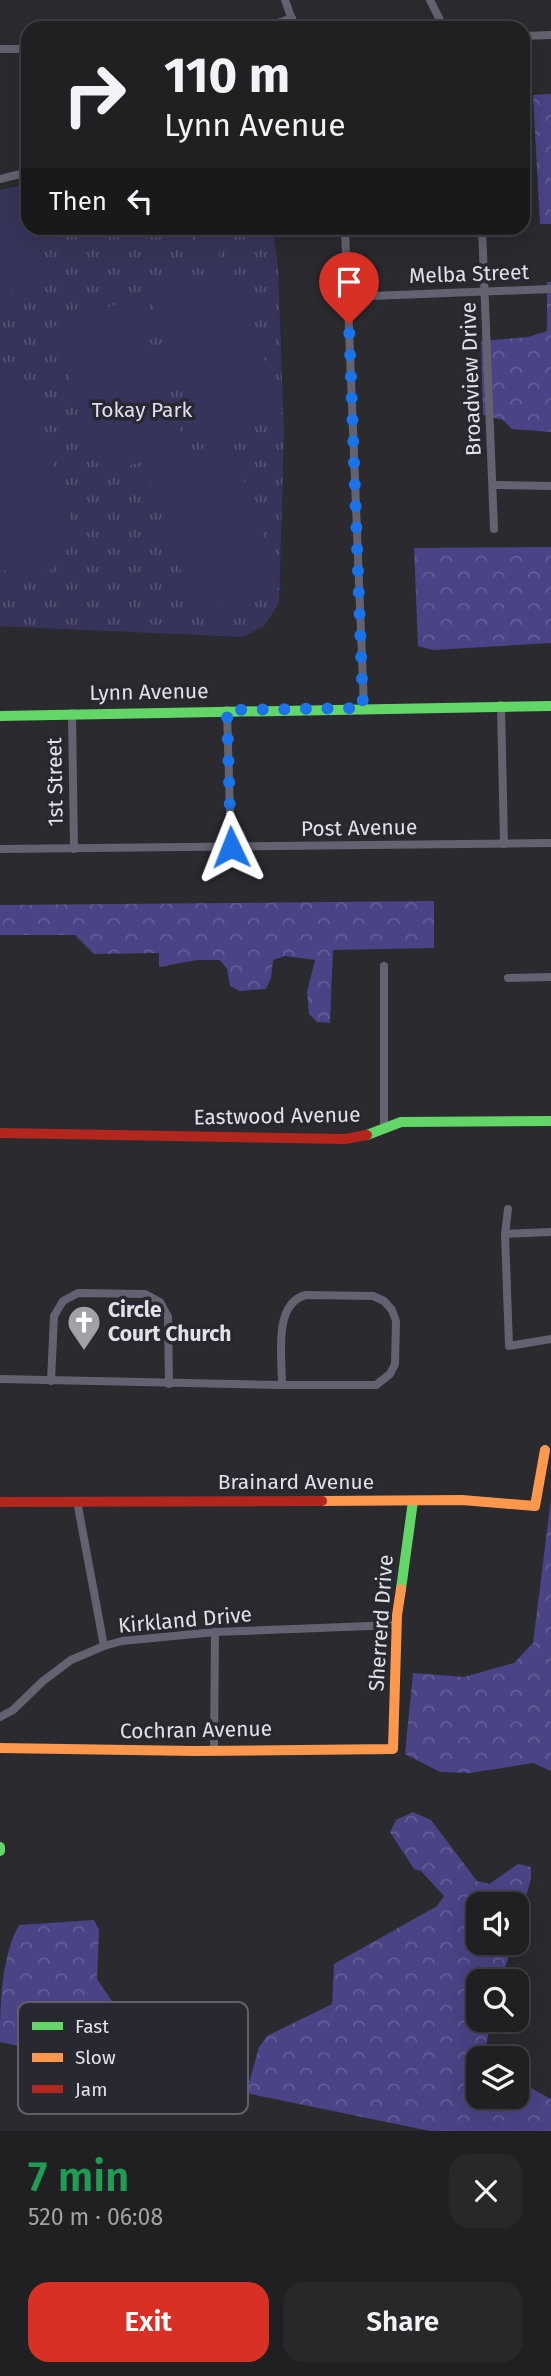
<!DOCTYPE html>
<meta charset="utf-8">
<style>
:root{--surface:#202023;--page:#28282b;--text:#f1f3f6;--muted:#a2a3a6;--line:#3d3e41;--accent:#d93025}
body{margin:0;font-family:"Fira Sans",sans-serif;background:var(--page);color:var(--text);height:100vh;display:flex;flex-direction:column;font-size:26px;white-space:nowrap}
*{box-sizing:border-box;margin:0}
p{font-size:23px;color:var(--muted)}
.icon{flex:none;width:38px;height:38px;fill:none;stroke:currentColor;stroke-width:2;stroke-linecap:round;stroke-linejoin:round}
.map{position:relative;height:2131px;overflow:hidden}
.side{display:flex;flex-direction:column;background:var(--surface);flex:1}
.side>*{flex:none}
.hud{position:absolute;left:21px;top:21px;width:509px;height:214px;border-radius:21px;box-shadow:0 7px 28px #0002,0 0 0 2px var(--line);background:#202023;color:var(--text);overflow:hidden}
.controls{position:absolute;left:466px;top:1892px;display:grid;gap:14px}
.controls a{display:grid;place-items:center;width:63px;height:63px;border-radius:14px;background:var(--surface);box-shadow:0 7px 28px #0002,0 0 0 2px var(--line);font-size:35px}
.pin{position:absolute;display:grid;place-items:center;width:60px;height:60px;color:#fff;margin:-72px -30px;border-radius:50% 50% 50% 0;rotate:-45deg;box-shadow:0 0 7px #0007}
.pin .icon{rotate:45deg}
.me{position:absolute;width:77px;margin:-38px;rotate:358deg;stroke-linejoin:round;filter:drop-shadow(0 0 5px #0008)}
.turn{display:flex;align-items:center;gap:24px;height:147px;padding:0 28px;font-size:32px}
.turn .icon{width:91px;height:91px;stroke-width:2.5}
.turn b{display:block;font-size:49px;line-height:60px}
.then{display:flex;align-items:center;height:66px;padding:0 28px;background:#0003;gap:14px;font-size:26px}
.round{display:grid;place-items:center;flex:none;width:74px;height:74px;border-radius:21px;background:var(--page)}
.head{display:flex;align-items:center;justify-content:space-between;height:119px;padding:0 28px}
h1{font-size:42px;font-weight:600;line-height:52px;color:#1e9e55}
.action{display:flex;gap:14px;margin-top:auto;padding:14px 28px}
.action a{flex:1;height:80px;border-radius:21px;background:var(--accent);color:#fff;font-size:28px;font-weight:600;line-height:80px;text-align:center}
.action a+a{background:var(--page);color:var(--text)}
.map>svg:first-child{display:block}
</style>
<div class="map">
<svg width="551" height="2131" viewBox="0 0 551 2131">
<defs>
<pattern id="forest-crowns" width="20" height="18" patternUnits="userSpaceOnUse" patternTransform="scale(1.75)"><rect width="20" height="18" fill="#4a4385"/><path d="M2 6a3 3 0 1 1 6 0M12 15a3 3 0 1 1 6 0" fill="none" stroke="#645e96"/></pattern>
<pattern id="park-tufts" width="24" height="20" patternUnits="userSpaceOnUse" patternTransform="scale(1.75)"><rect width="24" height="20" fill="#37345b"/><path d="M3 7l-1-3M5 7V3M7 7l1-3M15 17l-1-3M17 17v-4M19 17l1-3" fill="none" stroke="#545173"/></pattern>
</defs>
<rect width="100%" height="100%" fill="#2a2a2f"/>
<g fill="url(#forest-crowns)">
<path d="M551 94V224H540L533 95Z"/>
<path d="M547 282H551V432L512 429 503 420 483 415 481 341 528 337 547 331Z"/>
<path d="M551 547V643L433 650 418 646 414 548Z"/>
<path d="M434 901V948L333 950 330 1023 317 1022 309 1014 307 992 315 960 285 956 273 960 271 978 266 989 240 991 230 986 227 969 220 960H197L159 967V953L94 954 75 935H0V905Z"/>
<path d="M551 1499V1771L533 1763 470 1773 440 1772 405 1754 413 1673 464 1677 514 1663 533 1643Z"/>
<path d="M413 1812 431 1820 477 1881 489 1884 518 1864 531 1867V1879L516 1931V1904H478V1942L513 1943 501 1981H478V2020H492L486 2044 491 2058H478V2096H516V2080L551 2099V2131H430L246 2093 259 2047 267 2036 332 2004 334 1964 437 1906 444 1896 421 1871 414 1869 390 1832 396 1820Z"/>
<path d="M94 1920 99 1930 97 1979 118 2010V2041L104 2064 0 2042C0 2006 1 1957 19 1925Z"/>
</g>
<path fill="url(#park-tufts)" d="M28 184V228H273L278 267 284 435 279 603 264 626 243 637 0 626V190Z"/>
<g fill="#37345b">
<path d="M21 194 28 216V228H32L49 279 0 296V201Z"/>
<rect x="196" y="228" width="23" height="29"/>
<path d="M232 265 283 413 199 442 149 294Z"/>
<path d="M135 298 186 446 102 475 51 327Z"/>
<path d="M0 374C15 379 23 385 32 397L72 526C70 566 37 591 0 568Z"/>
<path d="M230 439 281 587 197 616 146 468Z"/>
</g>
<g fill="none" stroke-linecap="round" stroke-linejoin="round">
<g stroke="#636270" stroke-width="8">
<path d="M285 0 295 28"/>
<path d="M430 0 444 28"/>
<path d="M264 28 292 18"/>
<path d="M523 36 551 35"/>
<path d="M0 49H28"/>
<path d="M0 179 28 172"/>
<path d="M345 228 364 708"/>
<path d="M482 228 494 529"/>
<path d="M347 297 551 289"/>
<path d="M493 485 551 486"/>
<path d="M501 705 504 844"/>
<path d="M227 710 231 847"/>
<path d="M72 713 74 849"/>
<path d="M0 849 551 843"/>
<path d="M384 966V1127"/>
<path d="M508 978 551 977"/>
<path d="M508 1209 505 1234 509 1346 551 1339"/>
<path d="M505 1234 551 1232"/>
<path d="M306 1295 373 1296 384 1301 392 1310 396 1321 395 1364 390 1374 376 1385H282C282 1357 273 1303 306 1295Z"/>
<path d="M0 1379 282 1385"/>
<path d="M51 1381 54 1316 63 1301 78 1293 145 1294 160 1302 168 1317 169 1384"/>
<path d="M77 1501 104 1646"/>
<path d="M0 1717 13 1710 43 1681 71 1660 104 1646 122 1641 215 1632 396 1625"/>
<path d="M214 1750 215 1632"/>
</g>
<g stroke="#63d668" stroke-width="10">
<path d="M0 716 551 706"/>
<path d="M367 1135 401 1122 551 1121"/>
<path d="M401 1589 413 1501"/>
<path d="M0 1847V1851"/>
</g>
<g stroke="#ff974d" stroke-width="10">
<path d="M322 1501 462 1500 535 1506 545 1450"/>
<path d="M0 1748 195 1751 393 1749 397 1615 401 1589"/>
</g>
<g stroke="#b3261e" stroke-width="10">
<path d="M0 1133 345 1139 367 1135"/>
<path d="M0 1502 322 1501"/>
</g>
</g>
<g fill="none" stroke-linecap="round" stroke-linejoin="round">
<path stroke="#1a73e8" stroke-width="12" stroke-dasharray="0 21.6" d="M231 847 227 710 363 708 349 324"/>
</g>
<defs>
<symbol id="church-pin" viewBox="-11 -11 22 30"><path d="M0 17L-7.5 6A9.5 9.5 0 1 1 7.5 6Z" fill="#a1a1a7" stroke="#282831"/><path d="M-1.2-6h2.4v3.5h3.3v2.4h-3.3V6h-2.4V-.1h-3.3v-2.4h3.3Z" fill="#fff"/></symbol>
</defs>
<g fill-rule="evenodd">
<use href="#church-pin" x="65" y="1303" width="38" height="52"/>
</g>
<g text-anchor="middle" stroke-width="7" stroke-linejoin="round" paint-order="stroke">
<g font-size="21" fill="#e1e1e7" stroke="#282831">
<text transform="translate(469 274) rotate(-2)" y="7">Melba Street</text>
<text transform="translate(471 379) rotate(-92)" y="7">Broadview Drive</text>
<text transform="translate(149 692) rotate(-1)" y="7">Lynn Avenue</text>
<text transform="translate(55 782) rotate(-91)" y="7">1st Street</text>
<text transform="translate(359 828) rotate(-1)" y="7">Post Avenue</text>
<text transform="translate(277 1116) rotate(-1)" y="7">Eastwood Avenue</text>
<text x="296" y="1489">Brainard Avenue</text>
<text transform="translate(185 1620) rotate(-5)" y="7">Kirkland Drive</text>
<text transform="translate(381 1623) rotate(-86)" y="7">Sherrerd Drive</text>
<text transform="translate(196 1730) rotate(-1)" y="7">Cochran Avenue</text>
</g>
<g font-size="21" fill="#dfdff5" stroke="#282831">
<text x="142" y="417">Tokay Park</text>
</g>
<g font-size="21" font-weight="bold" fill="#e1e1e7" stroke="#282831" text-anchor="start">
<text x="108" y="1317">Circle<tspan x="108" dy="24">Court Church</tspan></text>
</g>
</g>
<rect x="18" y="2002" width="230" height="112" rx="10" fill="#282831" stroke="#606068" stroke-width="2"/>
<rect x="32" y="2022" width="31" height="8" fill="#63d668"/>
<rect x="32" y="2053" width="31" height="9" fill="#ff974d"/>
<rect x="32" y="2085" width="31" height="8" fill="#b3261e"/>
<g font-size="19" fill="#e1e1e7">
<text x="75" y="2033">Fast</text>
<text x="75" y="2064">Slow</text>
<text x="75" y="2096">Jam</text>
</g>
</svg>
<div class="controls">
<a><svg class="icon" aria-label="sound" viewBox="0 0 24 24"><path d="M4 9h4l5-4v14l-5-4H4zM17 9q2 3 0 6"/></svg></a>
<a><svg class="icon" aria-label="search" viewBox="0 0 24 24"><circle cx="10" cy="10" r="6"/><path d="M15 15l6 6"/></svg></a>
<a><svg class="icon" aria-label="layers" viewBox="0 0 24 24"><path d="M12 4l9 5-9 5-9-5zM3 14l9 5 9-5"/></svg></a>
</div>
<div class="pin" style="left:349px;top:324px;background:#d93025"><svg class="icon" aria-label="arrive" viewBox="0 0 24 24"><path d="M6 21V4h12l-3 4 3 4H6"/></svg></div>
<svg class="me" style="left:231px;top:847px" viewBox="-20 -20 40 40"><path d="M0-17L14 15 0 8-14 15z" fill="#1a73e8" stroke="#fff" stroke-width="4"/></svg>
<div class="hud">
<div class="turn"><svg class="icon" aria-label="right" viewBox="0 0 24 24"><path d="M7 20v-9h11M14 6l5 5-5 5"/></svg><div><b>110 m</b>Lynn Avenue</div></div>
<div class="then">Then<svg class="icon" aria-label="left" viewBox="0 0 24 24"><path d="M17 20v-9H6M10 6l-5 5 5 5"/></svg></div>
</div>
</div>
<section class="side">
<div class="head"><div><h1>7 min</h1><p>520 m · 06:08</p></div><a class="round"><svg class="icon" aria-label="close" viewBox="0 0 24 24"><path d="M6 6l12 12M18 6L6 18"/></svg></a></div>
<div class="action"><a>Exit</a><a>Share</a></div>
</section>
